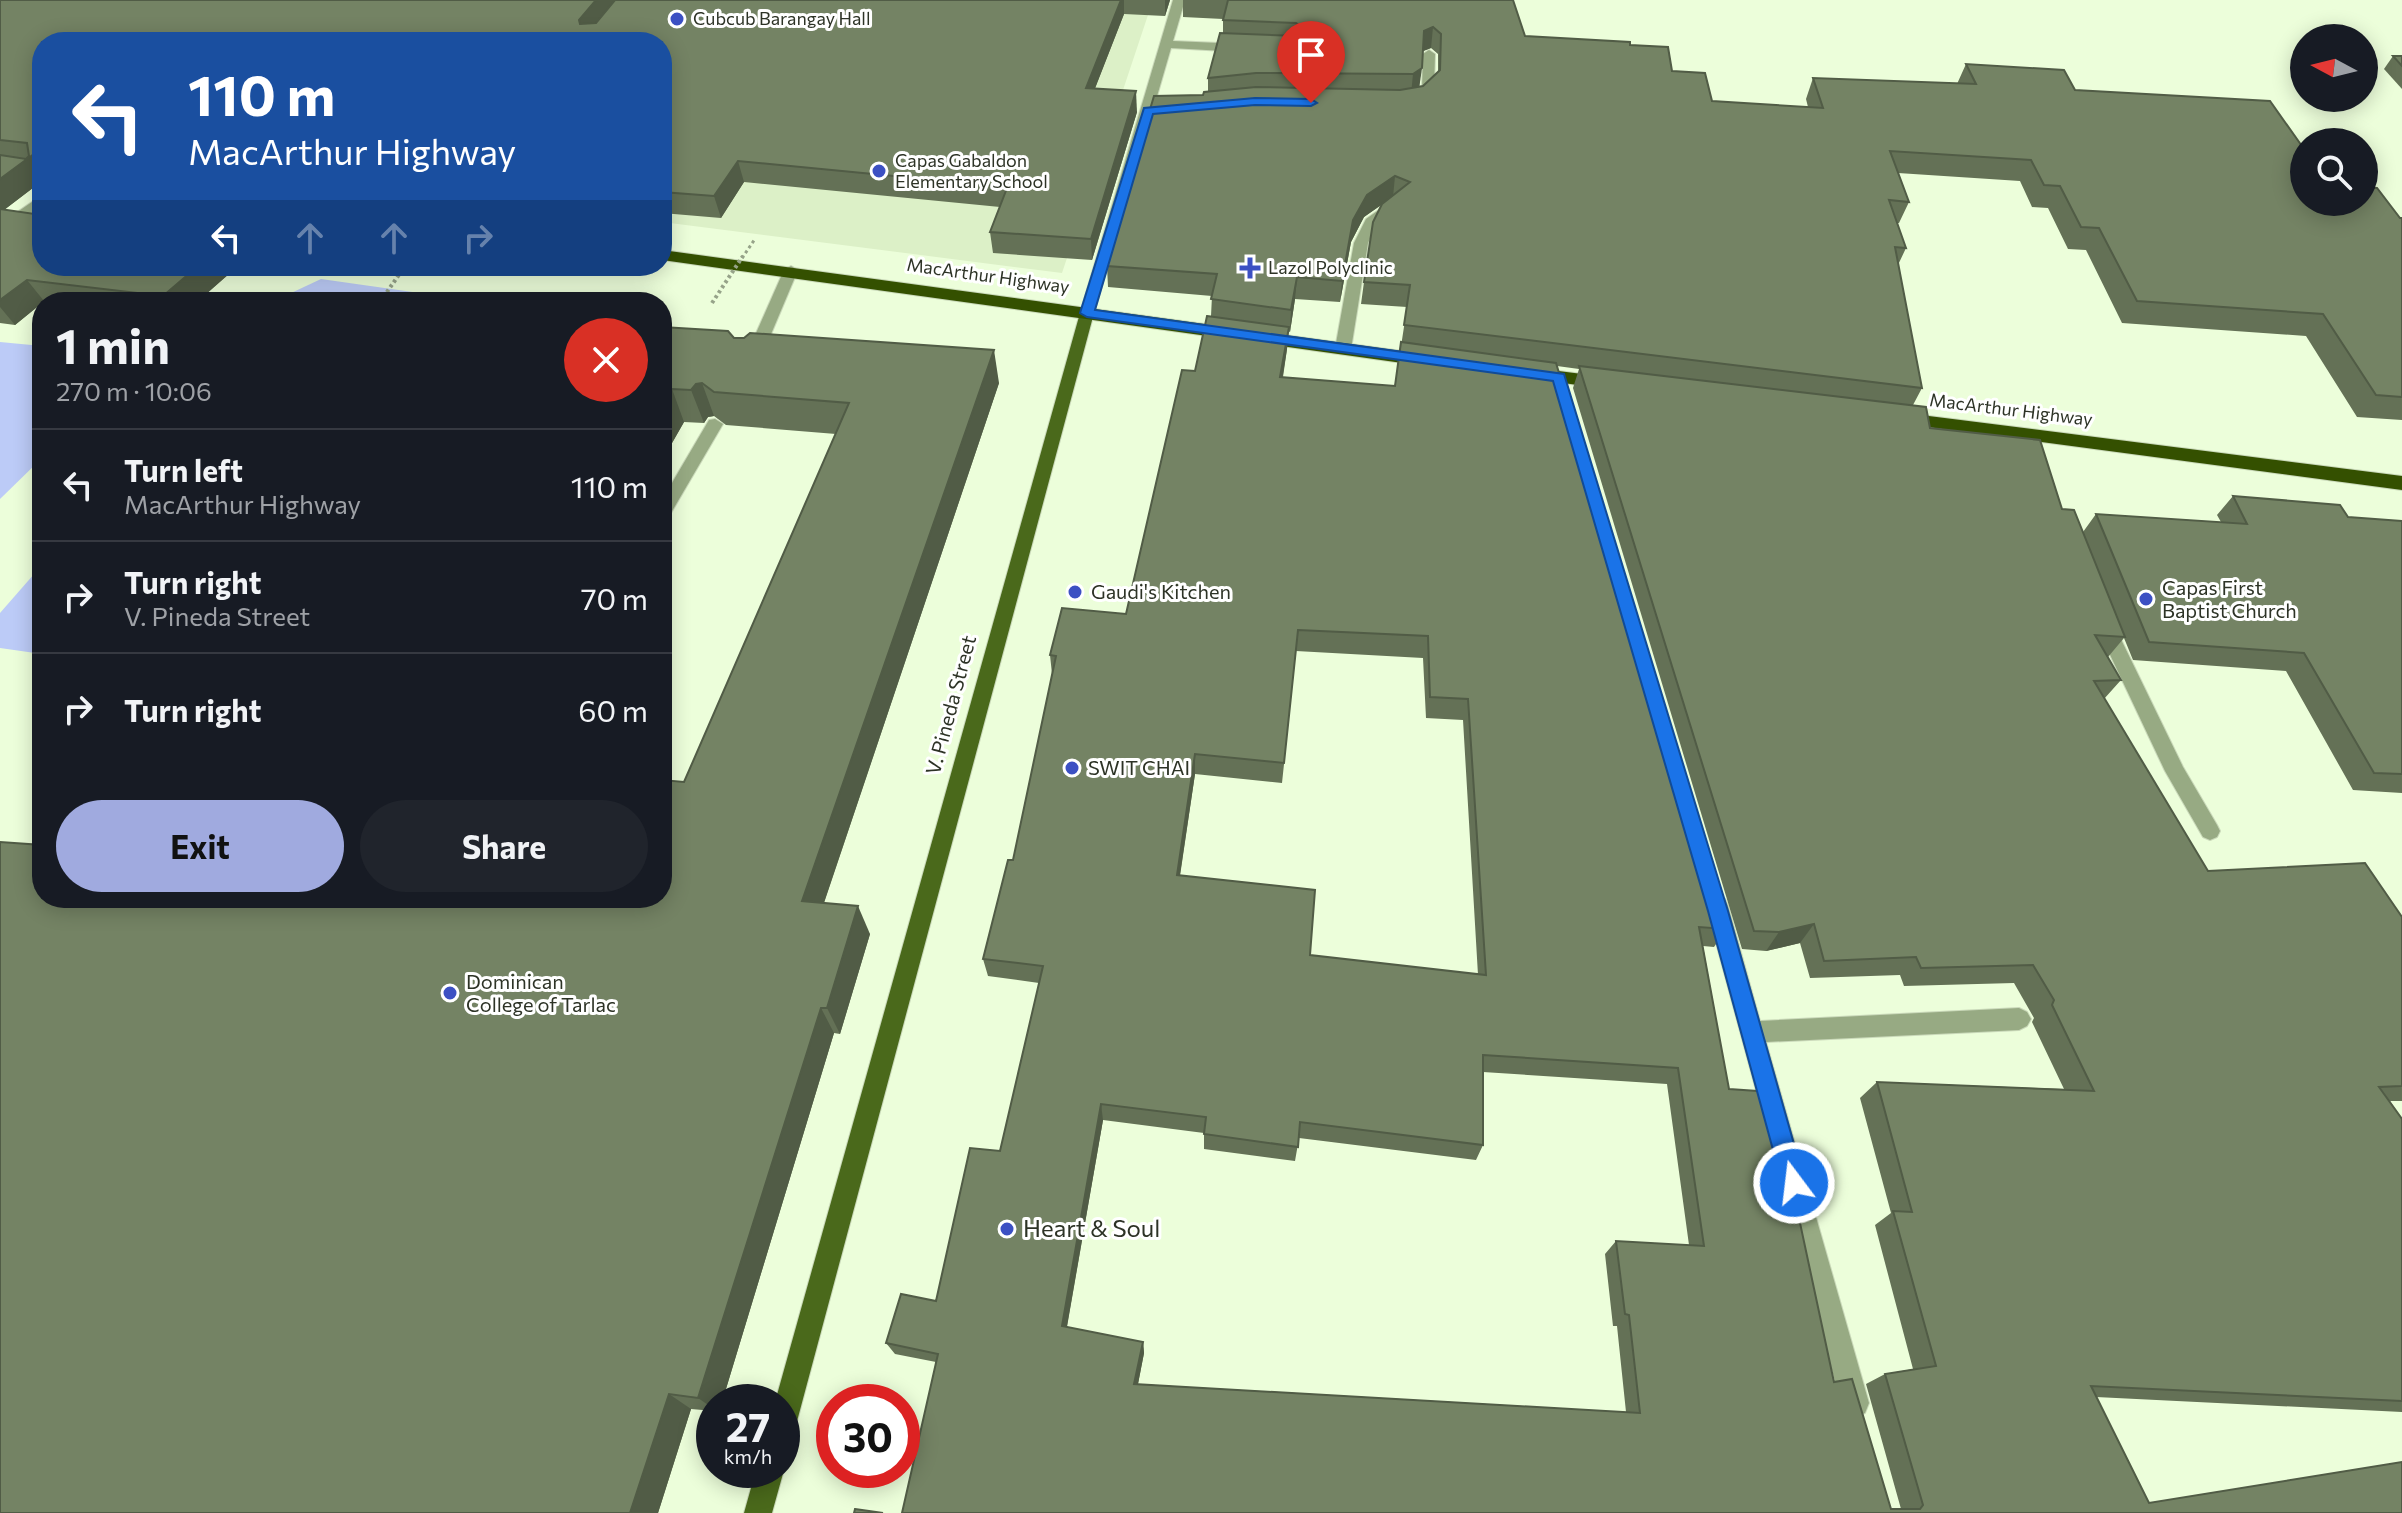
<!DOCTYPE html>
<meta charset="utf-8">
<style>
:root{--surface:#171b24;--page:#20242c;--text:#f1f3f6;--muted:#9ea1a6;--line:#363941;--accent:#a0aadf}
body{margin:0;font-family:Commissioner,sans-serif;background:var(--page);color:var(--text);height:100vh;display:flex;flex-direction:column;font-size:30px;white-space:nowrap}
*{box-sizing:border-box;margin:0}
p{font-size:26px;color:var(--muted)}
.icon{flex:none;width:44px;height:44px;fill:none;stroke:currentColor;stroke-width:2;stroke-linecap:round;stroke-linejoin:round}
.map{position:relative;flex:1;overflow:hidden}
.panel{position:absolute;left:32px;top:292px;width:640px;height:616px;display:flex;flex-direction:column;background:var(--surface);border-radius:32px;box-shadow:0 4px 20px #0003}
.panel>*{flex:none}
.banner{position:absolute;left:32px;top:32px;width:640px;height:244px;border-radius:32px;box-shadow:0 4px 20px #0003;background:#1a4fa0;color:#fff;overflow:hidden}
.needle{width:52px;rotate:277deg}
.controls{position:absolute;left:2290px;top:24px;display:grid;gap:16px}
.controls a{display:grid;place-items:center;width:88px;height:88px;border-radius:50%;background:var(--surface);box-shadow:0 4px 20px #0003;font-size:40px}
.speed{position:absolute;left:696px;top:1384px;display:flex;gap:16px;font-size:40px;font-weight:700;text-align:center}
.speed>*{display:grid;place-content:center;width:104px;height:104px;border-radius:50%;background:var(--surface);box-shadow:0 4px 20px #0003;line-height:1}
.speed small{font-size:20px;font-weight:400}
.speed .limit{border:12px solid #d22;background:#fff;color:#111}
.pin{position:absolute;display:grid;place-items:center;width:68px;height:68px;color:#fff;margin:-82px -34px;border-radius:50% 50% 50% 0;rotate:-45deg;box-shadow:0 0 8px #0007}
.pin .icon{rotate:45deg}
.me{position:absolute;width:88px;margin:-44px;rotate:345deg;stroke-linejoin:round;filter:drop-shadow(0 0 6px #0008)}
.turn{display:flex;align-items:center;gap:28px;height:168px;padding:0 24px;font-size:36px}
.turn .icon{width:104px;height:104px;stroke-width:2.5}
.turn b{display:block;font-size:56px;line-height:68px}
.lanes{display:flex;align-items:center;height:76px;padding:0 24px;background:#0003;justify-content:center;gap:40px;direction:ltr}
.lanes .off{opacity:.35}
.round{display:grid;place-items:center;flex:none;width:84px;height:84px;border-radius:42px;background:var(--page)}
.head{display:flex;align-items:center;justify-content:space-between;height:136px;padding:0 24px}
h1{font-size:48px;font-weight:700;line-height:60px}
.primary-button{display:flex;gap:16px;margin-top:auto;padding:16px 24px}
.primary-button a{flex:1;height:92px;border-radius:48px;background:var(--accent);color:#111;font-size:32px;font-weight:700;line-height:92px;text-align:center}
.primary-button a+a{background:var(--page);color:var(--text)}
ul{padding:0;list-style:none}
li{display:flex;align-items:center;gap:24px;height:112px;padding:0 24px;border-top:2px solid var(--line)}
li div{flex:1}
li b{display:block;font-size:30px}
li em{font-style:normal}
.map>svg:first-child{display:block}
</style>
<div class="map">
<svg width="2402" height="1513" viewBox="0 0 2402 1513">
<rect width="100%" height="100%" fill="#ecfeda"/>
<path fill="#dcf0c7" d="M1153 0 1062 273 662 222V121Z"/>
<g fill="#bccbf7">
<path d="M321 279 483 302H272Z"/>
<path d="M0 342 42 346V458L0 499Z"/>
<path d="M42 565V654L0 648V613Z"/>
</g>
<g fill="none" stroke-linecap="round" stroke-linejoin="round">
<defs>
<g id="minor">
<path d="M1173 0H1185L1173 41 1242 44 1248 48 1242 52 1171 48 1094 313 1092 316H1082L1080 313Z"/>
<path d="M1429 50 1435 54 1434 91 1419 104H1411V98L1422 90 1423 54Z"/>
<path d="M42 195V206L0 235V224Z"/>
<path d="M1390 202 1402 205 1377 224 1368 243 1351 349 1343 354 1338 352 1335 349 1354 243 1366 219Z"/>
<path d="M791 266 798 270 761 358 753 363 748 361 745 358 784 270Z"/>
<path d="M715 419 723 424 668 518 662 520V500L709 420Z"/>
<path d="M2105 618 2114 625 2183 767 2217 825 2220 831 2217 837 2210 840 2203 837 2165 771 2096 625Z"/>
<path d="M1717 897 1725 899 1728 906 1760 1021 2019 1008 2027 1012 2031 1019 2027 1026 2019 1030 1766 1042 1869 1403 1865 1413 1855 1417 1845 1413 1841 1403 1706 906 1709 899Z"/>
</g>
<g id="major">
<path d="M1087 309 1094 313 796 1425 792 1435 782 1439V1402H775L1080 313Z"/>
<path d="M782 1465 784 1470 772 1513H744L756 1470H782Z"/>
</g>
<g id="highway">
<path d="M662 250 1431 355 1440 361 1431 367 662 260Z"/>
<path d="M1527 367 1606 377 1615 383 1606 389 1520 377 1518 373Z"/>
<path d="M1897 412 2402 476V490L1890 422 1887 418Z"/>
</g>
</defs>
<use href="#minor" stroke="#cad9ba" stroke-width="2"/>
<use href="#major" stroke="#cad9ba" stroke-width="2"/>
<use href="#highway" stroke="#cad9ba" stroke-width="2"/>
<path stroke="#96a389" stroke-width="4" stroke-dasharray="3 3" stroke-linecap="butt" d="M380 302 405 266"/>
<use href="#minor" fill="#97aa83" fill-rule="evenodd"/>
<use href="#major" fill="#4a691b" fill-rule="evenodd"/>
<use href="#highway" fill="#345000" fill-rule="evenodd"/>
<path stroke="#96a389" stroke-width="3" stroke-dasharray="3 3" stroke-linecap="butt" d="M742 258 755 239"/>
<path stroke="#96a389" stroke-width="4" stroke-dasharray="3 3" stroke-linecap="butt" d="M712 303 743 256"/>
</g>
<g fill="#647156" fill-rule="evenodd">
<path d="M0 0H1170L1165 16 1124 14 1095 88 1137 112 1092 260 993 253 990 232 1000 207 744 182 721 218 662 213V42H42V181L4 210 238 266 197 302 44 301 42 302V303L15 325 0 323Z"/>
<path d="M1183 0H1513L1525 36 1630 45 1672 71 1712 101 1808 107 1806 99 1813 78 1957 84 1966 64 2075 90 2304 202 2402 218V420L2357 417 2306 336 2122 323 2086 250 2068 249 2048 208 2032 207 2020 181 1898 173 1909 202 1899 223H1897L1906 248 1898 265 1922 388 1913 405 1930 428 2062 509 2083 532 2096 514 2221 522 2217 515 2233 496 2348 517 2402 521V793L2353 790 2286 671 2133 660 2124 638 2108 657 2121 680 2104 699 2208 871 2402 917V1101H2390L2402 1119V1412L2096 1397 2149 1503 2402 1513H902L936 1362 895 1354 886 1343 936 1301 1000 1151 1039 983 988 976 983 959 1013 860 1052 674 1050 655 1126 614 1211 316 1212 296 1108 287 1107 266 1111 251V240L1203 95 1208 91V78L1223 33V19L1183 17ZM1431 48 1438 54V73L1423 86 1419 87 1423 51ZM1382 204 1364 282 1361 304 1407 307 1395 386 1283 377 1287 349 1288 331 1290 332 1295 299 1340 302 1351 242 1364 217ZM1557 366 1579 369 1573 388 1742 949 1766 951 1800 943 1810 978 1900 975 1904 986 2014 983 2034 1018 2032 1022 2064 1089 1877 1082 1860 1098 1891 1213 1875 1225 1913 1369 1885 1374 1866 1384 1901 1509H1891L1834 1382 1729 1089 1703 946 1714 947 1726 929ZM1296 651 1423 658 1426 718 1463 720 1478 975 1310 955 1180 876 1195 774 1282 783ZM1483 1072 1667 1084 1689 1245 1616 1241 1605 1254 1613 1326H1617L1626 1412 1138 1384 1144 1353 1143 1342 1067 1327 1103 1120 1204 1133V1149L1295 1161 1299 1138 1476 1160 1483 1145Z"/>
<path d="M2393 56H2402V89L2384 69Z"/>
<path d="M662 327 999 383 824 903 870 934 840 1034 834 1033 722 1402H714V1411L691 1409 658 1513 42 898 684 782 836 434 726 425 714 416 708 417 704 423 684 422 668 450H662Z"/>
</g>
<g fill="#515c46">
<path d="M596 0H620L587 40 580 24 579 20Z"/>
<path d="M1121 0H1124V14L1087 109 1086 88Z"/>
<path d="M1165 0H1170L1165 16Z"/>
<path d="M1433 27 1431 48 1421 52 1424 31Z"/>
<path d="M1422 68 1419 89 1411 95 1413 74Z"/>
<path d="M1136 91 1137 112 1092 260 1091 239Z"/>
<path d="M42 148V181L0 213V179Z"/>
<path d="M738 161 744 182 721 218 714 196Z"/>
<path d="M1395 176 1393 197 1364 217 1351 242 1340 302 1342 281 1353 220 1367 195Z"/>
<path d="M198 266H238L197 302H167L163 296Z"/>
<path d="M1297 277 1295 299 1290 332 1291 310Z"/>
<path d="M27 280 44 301 42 302V303L15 325 0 307V300Z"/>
<path d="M1289 327 1287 349 1279 399 1280 377Z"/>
<path d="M994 350 999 383 815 929 802 901Z"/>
<path d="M702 383 714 416 708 417 704 423 691 390 696 384Z"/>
<path d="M672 389 684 422 668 450 662 435V405Z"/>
<path d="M1195 754V774L1177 894V875Z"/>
<path d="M858 906 870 934 840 1034 827 1008Z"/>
<path d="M1814 924 1800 943 1766 951 1779 932Z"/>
<path d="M821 1008 834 1033 722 1402H714V1409L698 1398Z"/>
<path d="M1101 1104 1103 1120 1065 1337 1062 1326Z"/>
<path d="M1143 1342 1144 1353 1136 1394 1134 1384Z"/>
<path d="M669 1394 691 1409 658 1513H630Z"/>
</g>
<g fill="#748364" stroke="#515c46" stroke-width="2" fill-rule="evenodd">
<path d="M0 0H596L579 20 580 24 596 23 615 0H1121L1086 88 1136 91 1091 239 990 232 1007 188 997 186 738 161 714 196 662 192V42H42V148L0 179V155L26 159 29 156 27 143 0 140Z"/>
<path d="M1228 0H1513L1525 36 1630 42V45L1668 47 1672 71 1705 73 1712 101 1823 108 1813 78 1976 84 1966 64 2064 70 2075 90 2270 101 2304 149V202H2364V187L2377 188 2400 218H2402V397L2376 395 2323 314 2137 301 2099 228 2081 227 2060 186 2044 185 2031 160 1890 151 1909 202 1889 200 1906 248 1895 247 1922 388 1404 325 1410 285 1364 282 1373 222 1382 204 1410 182 1395 176 1367 195 1353 220 1342 281 1297 277 1291 310 1211 299 1217 274 1107 266 1115 240H1111L1154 96 1203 95 1204 92 1256 87 1400 90 1423 86 1440 70 1441 34 1433 27 1424 31 1422 68 1413 74 1256 73 1208 78 1220 33 1296 36 1305 29 1296 23 1223 20Z"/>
<path d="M2393 56H2402V66Z"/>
<path d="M0 209 42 215V266H198L163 296 27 280 0 300Z"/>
<path d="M1207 316 1289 327 1280 377 1395 386 1401 342 1556 363 1726 929 1699 927 1729 1089 1772 1092 1834 1382 1852 1379 1891 1509H1920L1923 1505 1885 1374 1936 1366 1893 1211 1912 1212 1877 1082 2094 1091 2052 1005 2054 1000 2033 965 1921 968 1916 957 1824 961 1814 924 1779 932 1754 931 1579 366 1926 407 1930 428 2040 440 2062 509 2074 510 2125 637 2095 635 2121 680 2094 681 2208 871 2365 863 2402 917V1086L2379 1087 2402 1119V1401L2091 1386 2149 1503 2402 1462V1513H902L938 1354 886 1343 901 1294 936 1301 970 1148 1000 1151 1043 966 983 959 1008 860H1013L1056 656 1050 655 1062 608 1126 614 1182 370 1195 371ZM1298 630 1428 636 1430 697 1468 699 1486 975 1310 955 1315 890 1177 875 1195 754 1284 763ZM1483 1055 1678 1068 1704 1246 1616 1241 1625 1314 1629 1315 1640 1413 1134 1384 1143 1342 1062 1326 1101 1104 1206 1117 1204 1134 1298 1147 1300 1122 1483 1145Z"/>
<path d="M662 327 728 331 734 338H744L750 333 994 350 802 901 858 906 827 1008H821L698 1398 669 1394 630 1513H0V842L42 845V898H662V780L684 782 849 403 714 392 702 383 696 384 691 390 672 389 662 405Z"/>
<path d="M2233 496 2340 505 2348 517 2402 521V774L2374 773 2304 653 2149 642 2096 514 2247 524Z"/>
<path d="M855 1509 883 1513H854Z"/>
</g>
<path fill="#1a73e8" stroke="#114b97" stroke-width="2" d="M1255 98 1311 99 1317 103 1311 106 1255 105 1153 114 1095 310 1564 374 1728 911 1805 1183 1802 1191 1794 1194 1786 1191 1782 1183 1708 911 1553 381 1087 317 1080 313 1144 108Z"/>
<g fill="#3c50c3" stroke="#fff" stroke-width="3">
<circle cx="677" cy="19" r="8"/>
<circle cx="879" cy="171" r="8"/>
<path d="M1246 256h8v8h8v8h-8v8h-8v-8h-8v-8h8z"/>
<circle cx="1075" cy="592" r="8"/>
<circle cx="2146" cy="599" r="8"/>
<circle cx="1072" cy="768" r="8"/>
<circle cx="450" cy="993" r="8"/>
<circle cx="1007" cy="1229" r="8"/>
</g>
<g text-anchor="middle" stroke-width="6" stroke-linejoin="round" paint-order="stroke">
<g font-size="18" fill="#2d3326" stroke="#fff" text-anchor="start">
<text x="693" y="25">Cubcub Barangay Hall</text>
<text x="895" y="167">Capas Gabaldon<tspan x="895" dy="21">Elementary School</tspan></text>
<text x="1268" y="274">Lazol Polyclinic</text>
</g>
<g font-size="18" fill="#2d3326" stroke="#fff">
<text transform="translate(988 276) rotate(8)" y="6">MacArthur Highway</text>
<text transform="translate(2011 410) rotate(7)" y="6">MacArthur Highway</text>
</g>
<g font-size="20" fill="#2d3326" stroke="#fff" text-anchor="start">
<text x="2162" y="595">Capas First<tspan x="2162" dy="23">Baptist Church</tspan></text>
<text x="1091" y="599">Gaudi's Kitchen</text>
<text x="1088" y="775">SWIT CHAI</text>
<text x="466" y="989">Dominican<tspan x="466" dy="23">College of Tarlac</tspan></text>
</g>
<g font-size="20" fill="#2d3326" stroke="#fff">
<text transform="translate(951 705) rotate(-75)" y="7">V. Pineda Street</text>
</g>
<g font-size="24" fill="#2d3326" stroke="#fff" text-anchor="start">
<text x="1023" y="1237">Heart &amp; Soul</text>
</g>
</g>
</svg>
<div class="controls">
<a><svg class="needle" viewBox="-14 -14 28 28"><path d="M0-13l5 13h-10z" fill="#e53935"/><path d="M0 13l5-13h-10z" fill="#9ea1a6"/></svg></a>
<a><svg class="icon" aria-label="search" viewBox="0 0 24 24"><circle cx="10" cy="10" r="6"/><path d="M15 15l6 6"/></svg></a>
</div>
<div class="speed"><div>27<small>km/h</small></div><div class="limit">30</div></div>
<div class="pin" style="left:1311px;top:103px;background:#d93025"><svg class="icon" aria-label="arrive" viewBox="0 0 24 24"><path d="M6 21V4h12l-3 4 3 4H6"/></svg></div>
<svg class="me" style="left:1794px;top:1183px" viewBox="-20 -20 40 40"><circle r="17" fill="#1a73e8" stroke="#fff" stroke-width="3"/><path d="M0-11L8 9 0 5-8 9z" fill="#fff"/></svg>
<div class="banner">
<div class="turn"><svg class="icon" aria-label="left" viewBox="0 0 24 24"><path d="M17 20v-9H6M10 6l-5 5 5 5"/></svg><div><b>110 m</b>MacArthur Highway</div></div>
<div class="lanes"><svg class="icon" aria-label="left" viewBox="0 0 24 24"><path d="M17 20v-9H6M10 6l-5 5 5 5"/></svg><svg class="icon off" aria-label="ahead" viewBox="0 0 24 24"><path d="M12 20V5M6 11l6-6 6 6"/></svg><svg class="icon off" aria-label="ahead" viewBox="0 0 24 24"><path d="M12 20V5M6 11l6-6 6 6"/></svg><svg class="icon off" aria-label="right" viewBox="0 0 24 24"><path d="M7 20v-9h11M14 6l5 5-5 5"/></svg></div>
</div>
<section class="panel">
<div class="head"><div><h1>1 min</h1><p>270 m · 10:06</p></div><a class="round" style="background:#d93025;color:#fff"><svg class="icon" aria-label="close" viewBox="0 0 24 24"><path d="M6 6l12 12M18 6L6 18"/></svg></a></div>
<ul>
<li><svg class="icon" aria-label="left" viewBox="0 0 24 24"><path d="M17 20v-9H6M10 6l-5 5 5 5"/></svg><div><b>Turn left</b><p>MacArthur Highway</p></div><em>110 m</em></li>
<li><svg class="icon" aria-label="right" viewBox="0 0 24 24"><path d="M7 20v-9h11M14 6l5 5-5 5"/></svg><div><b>Turn right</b><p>V. Pineda Street</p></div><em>70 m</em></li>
<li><svg class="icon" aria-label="right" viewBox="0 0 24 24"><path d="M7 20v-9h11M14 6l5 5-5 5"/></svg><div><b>Turn right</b></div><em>60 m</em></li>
</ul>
<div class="primary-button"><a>Exit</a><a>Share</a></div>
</section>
</div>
